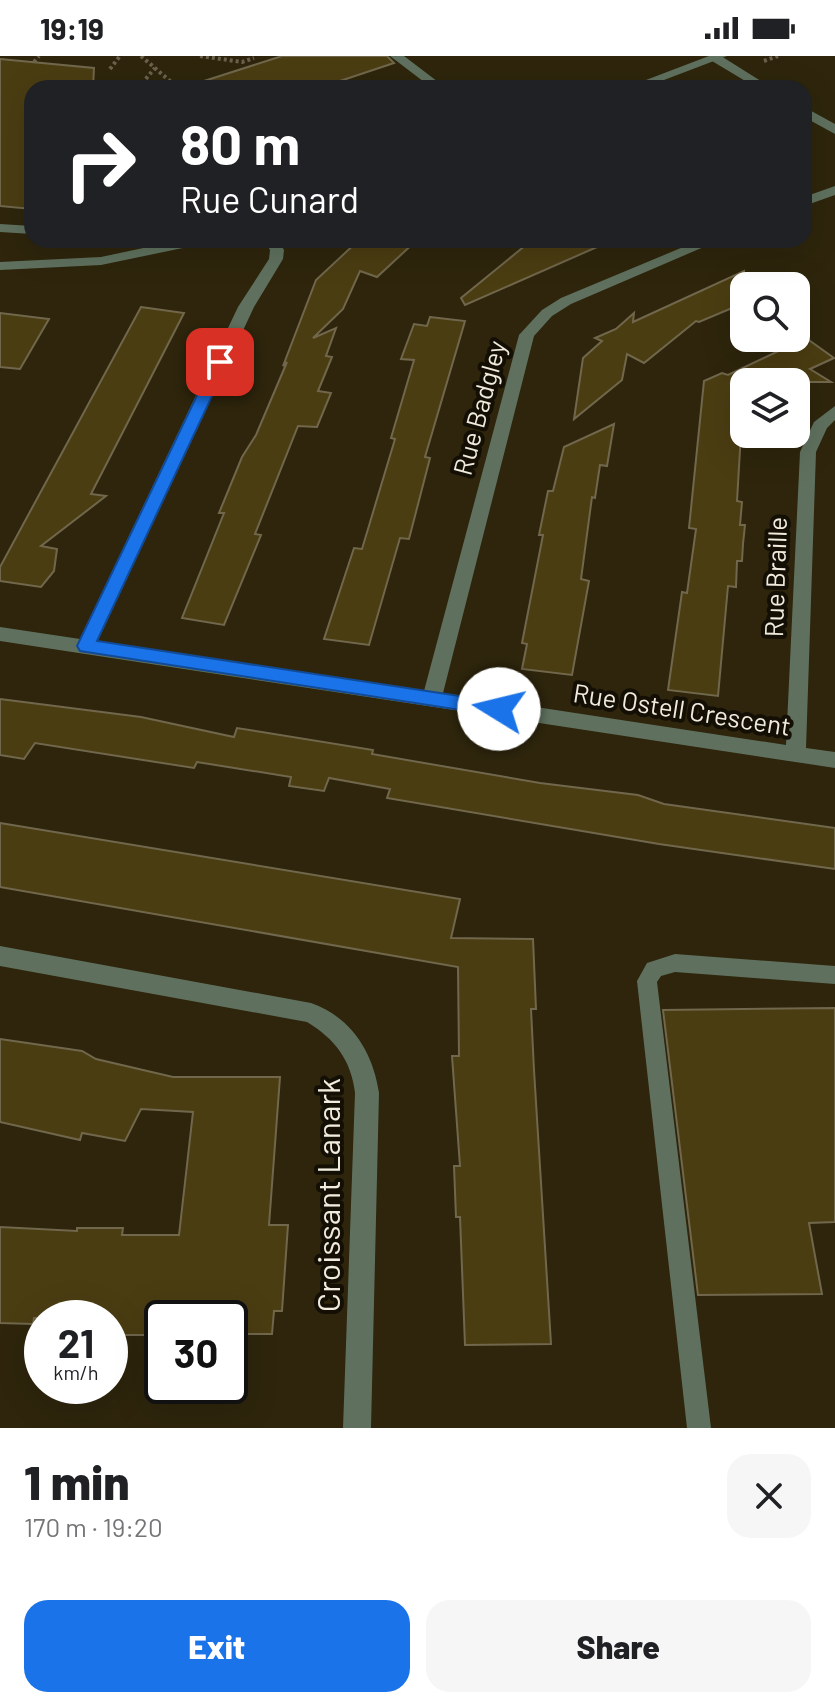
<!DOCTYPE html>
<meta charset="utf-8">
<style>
:root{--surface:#fff;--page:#f6f6f6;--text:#202124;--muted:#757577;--accent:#1a73e8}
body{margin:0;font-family:Barlow,sans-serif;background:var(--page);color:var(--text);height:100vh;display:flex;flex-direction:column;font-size:30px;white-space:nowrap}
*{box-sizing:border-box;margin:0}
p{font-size:26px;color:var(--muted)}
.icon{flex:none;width:44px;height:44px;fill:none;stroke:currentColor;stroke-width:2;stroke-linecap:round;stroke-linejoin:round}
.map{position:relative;height:1372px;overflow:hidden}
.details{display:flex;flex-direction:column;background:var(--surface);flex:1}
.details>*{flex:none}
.top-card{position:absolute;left:24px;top:24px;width:788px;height:168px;border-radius:24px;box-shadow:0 8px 32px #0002;background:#202124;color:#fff;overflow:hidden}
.controls{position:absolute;left:730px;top:216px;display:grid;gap:16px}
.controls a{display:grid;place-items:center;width:80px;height:80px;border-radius:16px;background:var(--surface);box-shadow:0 8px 32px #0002;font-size:40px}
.speed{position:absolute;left:24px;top:1244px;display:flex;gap:16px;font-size:40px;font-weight:700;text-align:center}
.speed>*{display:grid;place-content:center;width:104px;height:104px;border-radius:50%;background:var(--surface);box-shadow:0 8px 32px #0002;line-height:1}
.speed small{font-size:20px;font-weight:400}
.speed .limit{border:4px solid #111;border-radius:12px;background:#fff;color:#111}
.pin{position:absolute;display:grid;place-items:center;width:68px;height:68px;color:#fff;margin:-34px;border-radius:16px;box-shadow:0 4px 12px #0006}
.me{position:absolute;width:88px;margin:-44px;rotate:279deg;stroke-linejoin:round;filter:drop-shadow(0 0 6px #0008)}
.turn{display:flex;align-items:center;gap:28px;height:168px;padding:0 24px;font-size:36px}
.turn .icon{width:104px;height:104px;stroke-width:2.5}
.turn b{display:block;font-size:56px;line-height:68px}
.round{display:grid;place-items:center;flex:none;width:84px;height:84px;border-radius:24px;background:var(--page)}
.head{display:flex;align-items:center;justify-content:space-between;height:136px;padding:0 24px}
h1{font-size:48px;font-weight:800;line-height:60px}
.primary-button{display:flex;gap:16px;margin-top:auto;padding:16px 24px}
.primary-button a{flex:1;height:92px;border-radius:24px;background:var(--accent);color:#fff;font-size:32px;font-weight:800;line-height:92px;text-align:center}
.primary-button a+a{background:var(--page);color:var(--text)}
.status{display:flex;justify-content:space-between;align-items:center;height:56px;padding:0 40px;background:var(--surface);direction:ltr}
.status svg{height:22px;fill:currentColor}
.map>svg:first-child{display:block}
</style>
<div class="status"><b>19:19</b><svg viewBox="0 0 49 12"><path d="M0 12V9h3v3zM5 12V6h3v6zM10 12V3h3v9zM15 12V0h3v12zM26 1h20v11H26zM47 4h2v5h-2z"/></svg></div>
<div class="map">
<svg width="835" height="1372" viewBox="0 0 835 1372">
<rect width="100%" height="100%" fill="#2e250c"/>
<g fill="#4b3d12" stroke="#70674c" stroke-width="2">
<path d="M282 0H387L394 7 319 32H202L201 26Z"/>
<path d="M0 3 94 12 93 32H32V153L0 150Z"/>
<path d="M359 184H417L377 221 360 215 343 253 313 282 336 272 326 300 332 301 318 335 331 337 317 371 298 370 255 478 261 479 224 569 182 562 224 457H219L242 401 256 379 287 306 283 310 316 224Z"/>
<path d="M532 184H613L465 249 461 242Z"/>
<path d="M744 215V247L699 266 696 265 644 307 627 298 622 324 574 363 583 302 602 285 595 282 616 273 634 257 633 266Z"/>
<path d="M141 251 184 257 91 438 106 440 41 490 57 493 54 515 41 531 0 525V511Z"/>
<path d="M0 257 49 263 20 313 0 311Z"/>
<path d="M430 261 465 265 425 401 430 402 409 483 400 482 369 589 324 583 354 492 362 493 395 383 391 382 414 304 401 303 414 268 427 270Z"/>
<path d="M806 282 834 302 810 313 831 326H744L737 445 742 446 740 469H745L743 488 742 505H737L736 531 728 530 718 640 668 634 682 536 687 537 696 473 689 472 704 325 722 317 728 319Z"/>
<path d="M614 368 607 410 600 409 595 442 592 441 581 523 589 525 572 619 522 613 527 588 522 587 543 479H539L548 435H553L564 391Z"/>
<path d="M0 643 141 661 234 681 237 672 373 694 372 698 540 727 638 739 664 748 835 772V813L659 788 387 742 390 733 329 722 324 735 289 730 291 721 197 706 194 712 35 687 24 703 0 699Z"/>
<path d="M0 767 460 843 451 882 533 883 536 953H531L534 1014 551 1288 465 1289 460 1161H456L454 1110H460L452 1000H459L458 911 0 831Z"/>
<path d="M835 952V1166L809 1167 822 1238 698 1239 663 954Z"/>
<path d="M0 983 82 995 96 1003 173 1021H280L269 1169H288L282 1255H274L272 1278H230V1262H156L154 1279H110V1262H34L33 1268 0 1267V1171L77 1175V1172H123L122 1179H179L193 1056 141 1053 125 1085 82 1077 80 1084 0 1066Z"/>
</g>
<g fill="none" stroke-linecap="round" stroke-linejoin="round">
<g stroke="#6a624d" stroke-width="4" stroke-dasharray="3 3" stroke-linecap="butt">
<path d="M141 0 178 32"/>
<path d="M200 0 242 6 254 2"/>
<path d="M764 5 778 0"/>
<path d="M34 6 39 0"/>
<path d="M110 13 120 0"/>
<path d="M138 32 155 12"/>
</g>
<g fill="#5f715e" fill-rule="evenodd">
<path d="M0 168 32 170V178L0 176Z"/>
<path d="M675 898 835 910V928L675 916 661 920 657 926 711 1372H687L637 925 647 907Z"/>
</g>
<g fill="#5f715e" fill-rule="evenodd">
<path d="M711 0H721L772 32H757L712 5Z"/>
<path d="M804 51 835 68V78L804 61Z"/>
<path d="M835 130V139L804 150V141Z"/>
<path d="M264 184H278L284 194 283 203 254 251 97 586 424 635 519 279 542 254 561 242 700 184H720L571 248 552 260 534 280 443 637 786 689 800 396 814 366 835 350V364L827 372 816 396 806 692 835 696V712L0 585V571L80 583 238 251 269 203 270 194Z"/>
<path d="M0 890 311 947C351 961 373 996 379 1037L371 1372H343L355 1037C351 1004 335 983 307 966L0 910Z"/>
</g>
<g fill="#5f715e" fill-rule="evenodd">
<path d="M390 0H404L446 32H432Z"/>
<path d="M709 0H727L643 32H625Z"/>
<path d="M181 184H209L202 188 101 209 0 214V206L101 201Z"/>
</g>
</g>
<path fill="#1a73e8" stroke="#114b97" stroke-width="2" d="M220 302 228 306 97 585 499 646 508 653 506 658 499 660 80 595 77 590 213 306Z"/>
<g text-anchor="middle" stroke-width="8" stroke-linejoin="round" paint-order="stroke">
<g font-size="26" fill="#f0ebdc" stroke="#130f05">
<text transform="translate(480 352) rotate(-75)" y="9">Rue Badgley</text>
<text transform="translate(776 521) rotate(-88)" y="9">Rue Braille</text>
<text transform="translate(682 654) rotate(9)" y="9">Rue Ostell Crescent</text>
</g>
<g font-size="32" fill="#f0ebdc" stroke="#130f05">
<text transform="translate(329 1139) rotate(-90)" y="11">Croissant Lanark</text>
</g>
</g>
</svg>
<div class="controls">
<a><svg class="icon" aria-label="search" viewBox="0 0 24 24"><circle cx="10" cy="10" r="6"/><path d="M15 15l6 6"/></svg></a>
<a><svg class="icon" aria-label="layers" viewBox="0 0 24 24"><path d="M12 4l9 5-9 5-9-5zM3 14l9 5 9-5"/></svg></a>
</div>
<div class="speed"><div>21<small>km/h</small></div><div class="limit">30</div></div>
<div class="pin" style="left:220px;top:306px;background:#d93025"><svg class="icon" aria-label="arrive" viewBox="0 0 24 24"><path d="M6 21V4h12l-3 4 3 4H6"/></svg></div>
<svg class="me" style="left:499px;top:653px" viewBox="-20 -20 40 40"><circle r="19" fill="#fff"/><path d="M0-13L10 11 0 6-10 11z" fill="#1a73e8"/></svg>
<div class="top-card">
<div class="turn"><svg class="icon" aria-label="right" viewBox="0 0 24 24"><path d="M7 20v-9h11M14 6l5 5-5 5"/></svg><div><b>80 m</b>Rue Cunard</div></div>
</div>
</div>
<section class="details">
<div class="head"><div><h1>1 min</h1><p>170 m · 19:20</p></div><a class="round"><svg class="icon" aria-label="close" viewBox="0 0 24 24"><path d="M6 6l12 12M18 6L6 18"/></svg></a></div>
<div class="primary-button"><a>Exit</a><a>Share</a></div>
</section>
